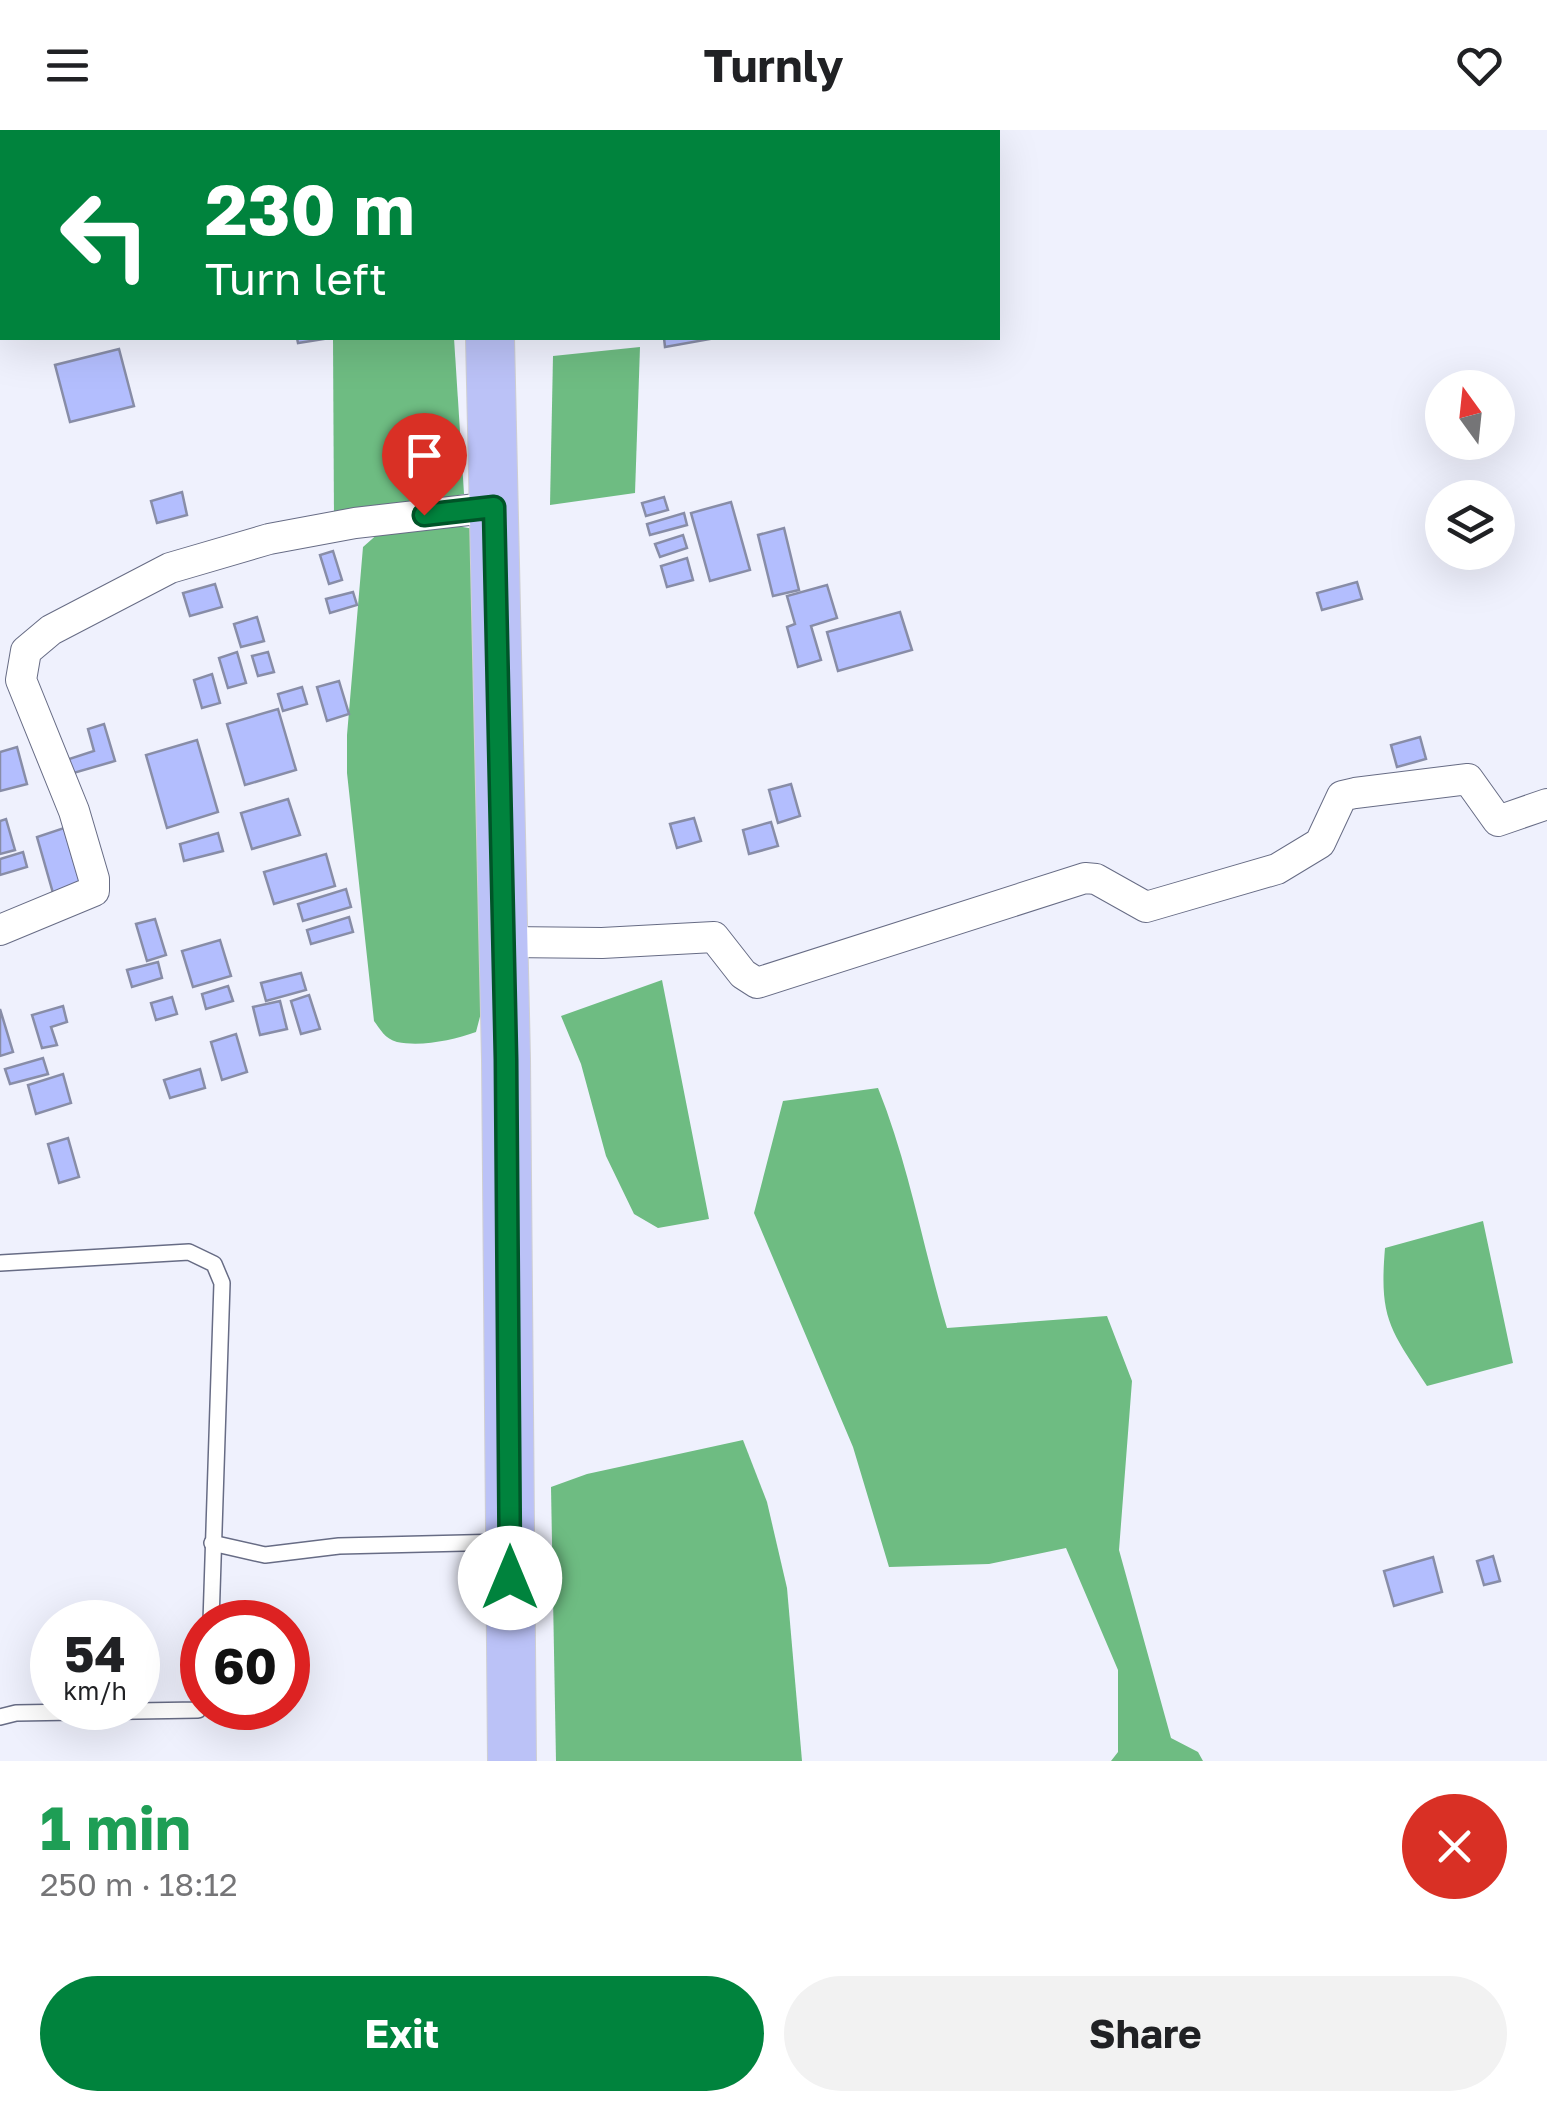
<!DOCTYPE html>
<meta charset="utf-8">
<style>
:root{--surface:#fff;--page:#f2f2f2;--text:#202124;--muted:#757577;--accent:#00833d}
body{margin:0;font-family:"Golos Text",sans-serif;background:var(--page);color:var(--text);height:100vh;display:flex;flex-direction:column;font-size:38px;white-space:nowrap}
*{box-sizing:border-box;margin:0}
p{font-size:32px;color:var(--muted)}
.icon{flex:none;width:55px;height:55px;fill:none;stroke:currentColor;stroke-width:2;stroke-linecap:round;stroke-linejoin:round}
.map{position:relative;height:1631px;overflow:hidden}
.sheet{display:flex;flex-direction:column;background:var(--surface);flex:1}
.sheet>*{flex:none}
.top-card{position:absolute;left:0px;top:0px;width:1000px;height:210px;box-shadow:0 10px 40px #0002;background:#00833d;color:#fff;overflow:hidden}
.needle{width:65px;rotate:345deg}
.tools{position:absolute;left:1425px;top:240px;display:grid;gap:20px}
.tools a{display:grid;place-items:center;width:90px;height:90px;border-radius:50%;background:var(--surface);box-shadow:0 10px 40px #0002;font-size:50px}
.speed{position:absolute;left:30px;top:1470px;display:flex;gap:20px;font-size:50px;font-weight:700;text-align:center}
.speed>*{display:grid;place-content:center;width:130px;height:130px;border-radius:50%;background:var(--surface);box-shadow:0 10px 40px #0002;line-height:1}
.speed small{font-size:25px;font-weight:400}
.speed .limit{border:15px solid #d22;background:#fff;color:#111}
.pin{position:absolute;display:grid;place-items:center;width:85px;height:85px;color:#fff;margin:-102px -42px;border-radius:50% 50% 50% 0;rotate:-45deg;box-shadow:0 0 10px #0007}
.pin .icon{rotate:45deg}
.me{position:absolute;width:110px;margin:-55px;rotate:0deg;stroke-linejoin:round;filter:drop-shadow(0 0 8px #0008)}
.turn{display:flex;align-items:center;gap:35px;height:210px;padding:0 40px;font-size:45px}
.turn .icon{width:130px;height:130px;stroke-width:2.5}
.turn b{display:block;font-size:70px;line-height:85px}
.round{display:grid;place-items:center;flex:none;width:105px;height:105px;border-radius:52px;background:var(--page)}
.overview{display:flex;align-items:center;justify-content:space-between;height:170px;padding:0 40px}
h1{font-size:60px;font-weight:700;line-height:75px;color:#1e9e55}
.primary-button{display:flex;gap:20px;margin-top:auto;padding:20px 40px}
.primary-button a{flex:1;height:115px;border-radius:60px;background:var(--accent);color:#fff;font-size:40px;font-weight:700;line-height:115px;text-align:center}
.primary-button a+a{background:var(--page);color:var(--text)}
header{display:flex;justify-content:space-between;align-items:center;height:130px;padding:0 40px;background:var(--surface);font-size:45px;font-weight:700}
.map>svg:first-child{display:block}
</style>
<header><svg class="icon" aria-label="menu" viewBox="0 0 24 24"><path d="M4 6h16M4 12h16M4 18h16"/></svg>Turnly<svg class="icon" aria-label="heart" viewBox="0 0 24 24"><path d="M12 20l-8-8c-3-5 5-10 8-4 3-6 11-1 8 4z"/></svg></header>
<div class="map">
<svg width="1547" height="1631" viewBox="0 0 1547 1631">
<rect width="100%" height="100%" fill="#eff1fd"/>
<g fill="#6ebc82">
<path d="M0 0H153L2 2 0 47Z"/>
<path d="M333 208H454L464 364 334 390Z"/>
<path d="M640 217 635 363 550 375 553 226Z"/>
<path d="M446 394 474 399 483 875 476 902C453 910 422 917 397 912 385 909 380 899 374 891L347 643V605L363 417 380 402Z"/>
<path d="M662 850 709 1089 658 1098 634 1084 606 1026 581 934 561 886Z"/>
<path d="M878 958C909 1035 923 1118 947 1198L1107 1186 1132 1251 1119 1420 1171 1608 1198 1622 1203 1631H1111L1118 1622V1540L1066 1418 989 1434 889 1437 853 1317 754 1083 783 971Z"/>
<path d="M1483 1091 1513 1233 1427 1256C1390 1199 1379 1189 1385 1118Z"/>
<path d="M743 1310 767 1372 787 1458 802 1631H556L551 1357 587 1344Z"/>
</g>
<g fill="#b3befe" stroke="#888da7" stroke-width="2.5">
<path d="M297 208H324V209L298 213Z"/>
<path d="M664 208H710V209L665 217Z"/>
<path d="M119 219 134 276 70 292 55 235Z"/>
<path d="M182 362 187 385 157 393 151 371Z"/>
<path d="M664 367 668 380 646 386 642 373Z"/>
<path d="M731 372 750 440 710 451 691 383Z"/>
<path d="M684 383 687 395 650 405 647 394Z"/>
<path d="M784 398 799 460 773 466 758 405Z"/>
<path d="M683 405 687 418 660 427 655 414Z"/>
<path d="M333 421 342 450 329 454 320 425Z"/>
<path d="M687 428 693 450 667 457 661 436Z"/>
<path d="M1357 452 1362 469 1322 480 1317 463Z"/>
<path d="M215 454 222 477 190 486 183 463Z"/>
<path d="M827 455 837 488 811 496 821 530 798 537 787 497 795 494 787 466Z"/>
<path d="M353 462 357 475 330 483 326 469Z"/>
<path d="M900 482 912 520 838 541 827 502Z"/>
<path d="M257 487 264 511 241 517 234 494Z"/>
<path d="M237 522 246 553 228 558 219 528Z"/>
<path d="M268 522 274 542 258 546 252 526Z"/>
<path d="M212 544 220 573 202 578 194 550Z"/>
<path d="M339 551 349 584 327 591 317 557Z"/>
<path d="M302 557 307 574 283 581 278 564Z"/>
<path d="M278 579 296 640 245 655 227 594Z"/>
<path d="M104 594 115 631 70 644 66 630 94 621 88 599Z"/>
<path d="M1420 607 1426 629 1397 637 1391 615Z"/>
<path d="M197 610 218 682 167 698 146 625Z"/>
<path d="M17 617 27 654 0 661V622Z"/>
<path d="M791 654 800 686 778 693 769 660Z"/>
<path d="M288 669 300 705 252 719 241 683Z"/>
<path d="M694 688 701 711 677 718 670 694Z"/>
<path d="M6 689 15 720 0 724V691Z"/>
<path d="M771 692 778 716 749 724 743 700Z"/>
<path d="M64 698 81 755 53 763 37 707Z"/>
<path d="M218 703 223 721 184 731 180 714Z"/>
<path d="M23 722 27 737 0 745V729Z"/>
<path d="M326 724 335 756 274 774 264 742Z"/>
<path d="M346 759 351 777 303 791 298 774Z"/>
<path d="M349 787 353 802 311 814 307 800Z"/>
<path d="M155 789 166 825 147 831 136 794Z"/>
<path d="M220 810 231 846 193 857 182 821Z"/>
<path d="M158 832 162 848 132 857 127 840Z"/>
<path d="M301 843 306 860 266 871 261 853Z"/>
<path d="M228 856 233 871 206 879 202 864Z"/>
<path d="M309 865 320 899 301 904 291 871Z"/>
<path d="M172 867 177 884 156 890 151 873Z"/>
<path d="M280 871 287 899 260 905 253 877Z"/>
<path d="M63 876 67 892 51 897 57 915 42 918 32 885Z"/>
<path d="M0 879 13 922 0 926Z"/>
<path d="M236 904 247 942 222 950 211 912Z"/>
<path d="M43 928 48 944 10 954 5 939Z"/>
<path d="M200 939 205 958 170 968 164 950Z"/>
<path d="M63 944 71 973 36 984 28 955Z"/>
<path d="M68 1008 79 1047 59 1053 48 1014Z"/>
<path d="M1493 1426 1500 1451 1484 1455 1477 1431Z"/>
<path d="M1433 1427 1442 1462 1394 1476 1384 1441Z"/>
</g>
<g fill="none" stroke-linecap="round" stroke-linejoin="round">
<defs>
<g id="service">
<path d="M0 1133 189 1122 214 1134 222 1153 211 1492"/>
<path d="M212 1413 265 1425 339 1416 506 1412"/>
<path d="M0 1587 16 1583 198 1580 202 1569"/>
</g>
<g id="minor">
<path d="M155 2 156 0"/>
<path d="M0 52H2"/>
<path d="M0 800 94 761V749L74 681 21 550 26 521 51 500 170 438 269 409 355 393 494 377"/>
<path d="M504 812 602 813 714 807 743 844 757 853 1085 748 1096 749 1146 777 1277 739 1320 713 1342 666 1355 663 1468 649 1498 691 1547 674"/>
</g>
<g id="primary">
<path d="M484 0V2"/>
<path d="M490 208 506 929 512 1631"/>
</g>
</defs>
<use href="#service" stroke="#676c85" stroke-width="18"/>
<use href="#minor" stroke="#676c85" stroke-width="32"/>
<use href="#primary" stroke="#cfcfd2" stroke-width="50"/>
<use href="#service" stroke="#fff" stroke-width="15"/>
<use href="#minor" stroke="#fff" stroke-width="30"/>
<use href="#primary" stroke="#bbc2f7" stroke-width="48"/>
</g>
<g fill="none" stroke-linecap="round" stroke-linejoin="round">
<defs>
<path id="route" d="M424 385 494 377 506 929 510 1448"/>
</defs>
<use href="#route" stroke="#005528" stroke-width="25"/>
<use href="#route" stroke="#00833d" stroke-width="18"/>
</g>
</svg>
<div class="tools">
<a><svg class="needle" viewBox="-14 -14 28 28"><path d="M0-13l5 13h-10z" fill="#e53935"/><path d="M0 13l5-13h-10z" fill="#757577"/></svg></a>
<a><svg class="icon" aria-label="layers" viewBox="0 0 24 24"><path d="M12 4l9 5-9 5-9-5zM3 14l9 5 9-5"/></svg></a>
</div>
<div class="speed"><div>54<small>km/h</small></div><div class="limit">60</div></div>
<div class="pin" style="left:424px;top:385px;background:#d93025"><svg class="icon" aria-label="arrive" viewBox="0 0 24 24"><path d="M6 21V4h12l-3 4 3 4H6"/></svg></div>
<svg class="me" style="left:510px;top:1448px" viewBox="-20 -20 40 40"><circle r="19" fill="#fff"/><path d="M0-13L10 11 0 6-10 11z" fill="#00833d"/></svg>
<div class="top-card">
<div class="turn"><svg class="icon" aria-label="left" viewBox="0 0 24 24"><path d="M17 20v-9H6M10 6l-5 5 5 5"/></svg><div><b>230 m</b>Turn left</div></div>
</div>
</div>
<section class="sheet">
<div class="overview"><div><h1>1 min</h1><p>250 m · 18:12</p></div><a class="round" style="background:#d93025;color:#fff"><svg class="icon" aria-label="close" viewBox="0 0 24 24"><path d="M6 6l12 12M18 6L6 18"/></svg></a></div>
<div class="primary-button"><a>Exit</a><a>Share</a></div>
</section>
